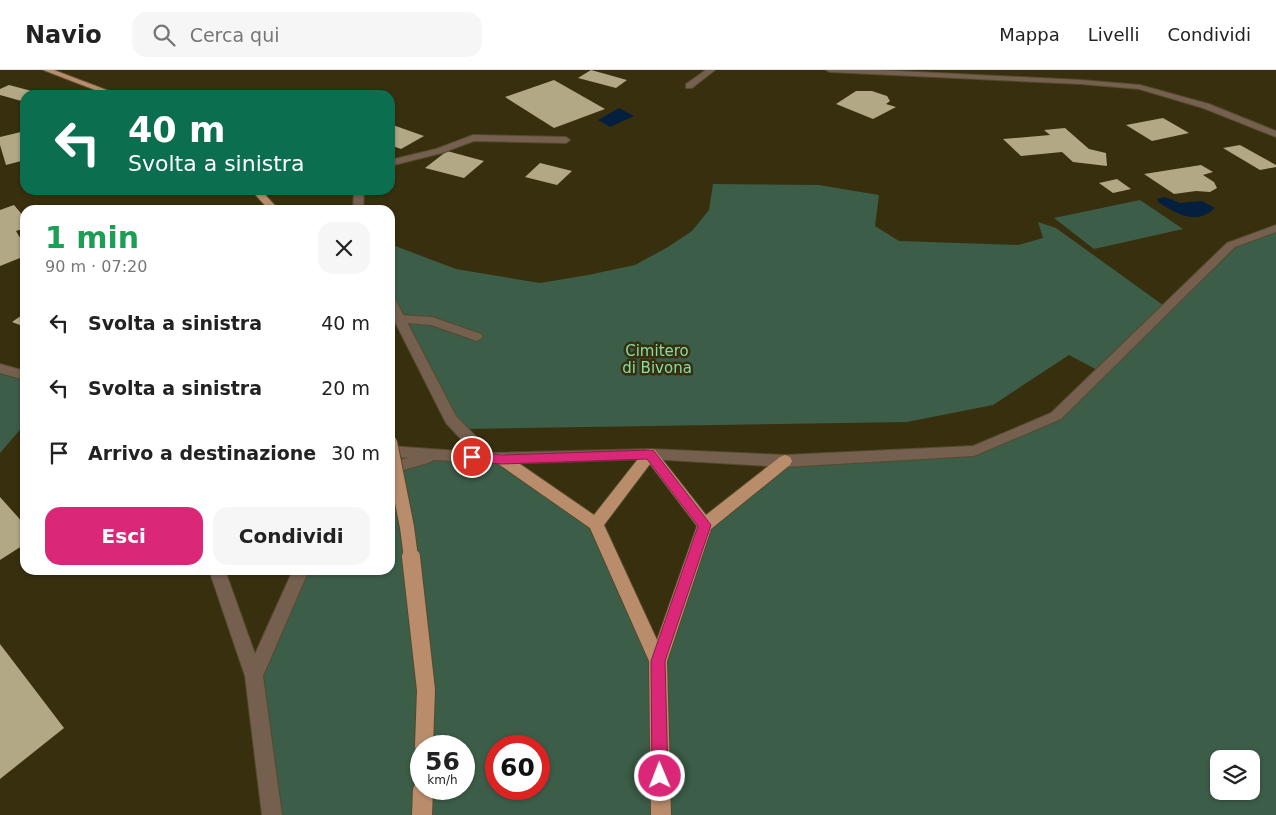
<!DOCTYPE html>
<html lang="it">
<meta charset="utf-8">
<style>
:root{--surface:#fff;--page:#f6f6f6;--text:#222;--muted:#767676;--line:#e0e0e0;--accent:#db2777}
body{margin:0;font-family:"DejaVu Sans",sans-serif;background:var(--page);color:var(--text);height:100vh;display:flex;flex-direction:column;font-size:19px;white-space:nowrap}
*{box-sizing:border-box;margin:0}
p{font-size:16px;color:var(--muted)}
.icon{flex:none;width:28px;height:28px;fill:none;stroke:currentColor;stroke-width:2;stroke-linecap:round;stroke-linejoin:round}
.map{position:relative;flex:1;overflow:hidden}
.drawer{position:absolute;left:20px;top:135px;width:375px;height:370px;display:flex;flex-direction:column;background:var(--surface);border-radius:15px;box-shadow:0 1px 4px #0004}
.drawer>*{flex:none}
.banner{position:absolute;left:20px;top:20px;width:375px;height:105px;border-radius:15px;box-shadow:0 1px 4px #0004;background:#0b6e4f;color:#fff;overflow:hidden}
.fabs{position:absolute;left:1210px;top:680px;display:grid;gap:10px}
.fabs a{display:grid;place-items:center;width:50px;height:50px;border-radius:10px;background:var(--surface);box-shadow:0 1px 4px #0004;font-size:25px}
.speed{position:absolute;left:410px;top:665px;display:flex;gap:10px;font-size:25px;font-weight:700;text-align:center}
.speed>*{display:grid;place-content:center;width:65px;height:65px;border-radius:50%;background:var(--surface);box-shadow:0 1px 4px #0004;line-height:1}
.speed small{font-size:12px;font-weight:400}
.speed .limit{border:8px solid #d22;background:#fff;color:#111}
.pin{position:absolute;display:grid;place-items:center;width:42px;height:42px;color:#fff;margin:-21px;border:2px solid #fff;border-radius:50%;box-shadow:0 1px 5px #0007}
.me{position:absolute;width:55px;margin:-28px;rotate:359deg;stroke-linejoin:round;filter:drop-shadow(0 0 4px #0008)}
.turn{display:flex;align-items:center;gap:18px;height:105px;padding:0 25px;font-size:22px}
.turn .icon{width:65px;height:65px;stroke-width:2.5}
.turn b{display:block;font-size:35px;line-height:42px}
.round{display:grid;place-items:center;flex:none;width:52px;height:52px;border-radius:15px;background:var(--page)}
.head{display:flex;align-items:center;justify-content:space-between;height:85px;padding:0 25px}
h1{font-size:30px;font-weight:700;line-height:38px;color:#1e9e55}
.action{display:flex;gap:10px;margin-top:auto;padding:10px 25px}
.action a{flex:1;height:58px;border-radius:15px;background:var(--accent);color:#fff;font-size:20px;font-weight:700;line-height:58px;text-align:center}
.action a+a{background:var(--page);color:var(--text)}
ul{padding:0;list-style:none}
li{display:flex;align-items:center;gap:15px;height:65px;padding:0 25px}
li div{flex:1}
li b{display:block;font-size:19px}
li em{font-style:normal}
header{display:flex;align-items:center;gap:30px;box-sizing:border-box;height:70px;padding:0 25px;background:var(--surface);border-bottom:1px solid var(--line)}
header strong{font-size:24px}
nav{display:flex;gap:28px;margin-inline-start:auto;font-size:18px}
.search{width:350px;height:45px;background:var(--page);display:flex;align-items:center;gap:12px;box-sizing:border-box;padding:0 18px;border-radius:15px;color:var(--muted);font-size:19px}
.map>svg:first-child{display:block}
</style>
<header>
<strong>Navio</strong>
<div class="search"><svg class="icon" aria-label="search" viewBox="0 0 24 24"><circle cx="10" cy="10" r="6"/><path d="M15 15l6 6"/></svg>Cerca qui</div>
<nav><a>Mappa</a><a>Livelli</a><a>Condividi</a></nav>
</header>
<div class="map">
<svg width="1276" height="745" viewBox="0 0 1276 745">
<rect width="100%" height="100%" fill="#382f0f"/>
<g fill="#3c5d48" fill-rule="evenodd">
<path d="M713 114 819 115 879 125 875 156 899 171 1018 175 1043 168 1038 152 1056 158 1167 238 1231 175 1276 158V745H272L254 606 301 500H390V398L439 385 502 389 596 454 658 590 705 455 785 391 974 381 1056 346 1101 302 1069 285 993 335 907 352 464 359 451 349 390 231V174L456 199 540 213 588 205 635 195 668 177 692 161 709 140ZM421 676H464V719H421ZM496 676H539V719H496ZM1219 689H1251V721H1219Z"/>
<path d="M1140 130 1183 159 1094 179 1054 148Z"/>
<path d="M0 298 25 306V354L0 383Z"/>
</g>
<g fill="#04203e">
<path d="M619 38 634 46 610 57 598 50Z"/>
<path d="M1165 127 1180 133 1202 131 1215 138C1196 156 1177 144 1158 132L1157 129Z"/>
</g>
<g fill="#b2a885">
<path d="M591 0 627 10 616 18 578 8Z"/>
<path d="M554 10 605 39 554 58 505 27Z"/>
<path d="M9 15 43 24V25H25V32L0 25V19Z"/>
<path d="M856 21H872L887 26 890 31 886 34 896 37 873 49 836 34Z"/>
<path d="M1163 48 1189 63 1152 71 1126 55Z"/>
<path d="M390 54 424 66 401 79 390 75Z"/>
<path d="M1065 58 1089 79 1106 83 1107 96 1073 92 1062 82 1021 86 1003 69 1050 65 1044 60Z"/>
<path d="M25 61V90L6 95 0 75V67Z"/>
<path d="M1240 75 1276 95V97L1260 100 1223 78Z"/>
<path d="M447 81 484 91 464 108 425 98Z"/>
<path d="M540 93 572 101 557 115 525 107Z"/>
<path d="M1201 95 1213 102 1203 105 1214 112 1217 118 1210 122 1196 121 1174 124 1144 104Z"/>
<path d="M1117 109 1131 119 1113 123 1099 113Z"/>
<path d="M14 135 25 148V158L16 161 25 176V186L0 196V140Z"/>
<path d="M25 243V257L12 252Z"/>
<path d="M0 427 25 455V474L0 490Z"/>
<path d="M0 574 64 658 0 709Z"/>
</g>
<g fill="none" stroke-linecap="round" stroke-linejoin="round">
<defs>
<path id="service" d="M399 245 432 247 481 264 483 267 477 271 431 255 395 252 393 249 395 246Z"/>
<g id="minor">
<path d="M706 0H715L692 18H686V14Z"/>
<path d="M473 65 566 67 570 70 566 73 474 71 442 83 390 96V90L436 79Z"/>
<path d="M354 120H364L363 140H353Z"/>
<path d="M1276 155V162L1235 177 1061 349 974 386 785 397 650 389 502 394 434 390 428 393 390 404V392L408 388 390 386V376L473 382 446 353 390 242V227L396 231 456 346 492 383 650 379 785 385 973 376 1051 343 1227 173Z"/>
<path d="M0 294 25 301V310L0 303Z"/>
<path d="M209 500H225L255 584 293 500H309L263 606 282 745H262L245 606Z"/>
</g>
<path id="tertiary" d="M826 0H878L1081 10 1140 15 1209 34 1276 61V67L1203 38 1139 19 1081 14 830 2Z"/>
<g id="primary">
<path d="M43 0H54L120 25H108Z"/>
<path d="M251 120H261L279 140H269Z"/>
<path d="M650 379 655 380 706 445 780 387 785 385 790 387 792 391 790 395 711 459 667 591 671 745H651L649 591 590 458 497 393 495 389 497 385 502 384 507 385 594 445 645 380ZM650 394 697 456 657 570 604 455Z"/>
<path d="M421 710V719H433L432 745H412L413 719 416 712Z"/>
</g>
</defs>
<use href="#service" stroke="#534b2c" stroke-width="2"/>
<use href="#minor" stroke="#534b2c" stroke-width="2"/>
<use href="#tertiary" stroke="#534b2c" stroke-width="2"/>
<use href="#primary" stroke="#534b2c" stroke-width="2"/>
<use href="#service" fill="#755f4f" fill-rule="evenodd"/>
<use href="#minor" fill="#755f4f" fill-rule="evenodd"/>
<use href="#tertiary" fill="#755f4f" fill-rule="evenodd"/>
<use href="#primary" fill="#b98d6c" fill-rule="evenodd"/>
<defs>
<path id="primary-bridge-far1" d="M390 372 407 457 411 488"/>
<path id="primary-bridge" d="M411 487 426 620 424 676"/>
</defs>
<use href="#primary-bridge-far1" stroke="#534b2c" stroke-width="16" stroke-linecap="butt"/>
<use href="#primary-bridge" stroke="#534b2c" stroke-width="20" stroke-linecap="butt"/>
<use href="#primary-bridge-far1" stroke="#b98d6c" stroke-width="14"/>
<use href="#primary-bridge" stroke="#b98d6c" stroke-width="18"/>
</g>
<path fill="#db2777" stroke="#8e194d" d="M650 380 654 381 711 455 665 591 668 706 666 712 660 714 654 712 652 706 651 591 698 456 647 389 502 394 472 392 466 387 472 382 502 385Z"/>
<g text-anchor="middle" stroke-width="5" stroke-linejoin="round" paint-order="stroke">
<g font-size="15" fill="#87dda8" stroke="#382f0f">
<text x="657" y="286">Cimitero<tspan x="657" dy="17">di Bivona</tspan></text>
</g>
</g>
</svg>
<div class="fabs">
<a><svg class="icon" aria-label="layers" viewBox="0 0 24 24"><path d="M12 4l9 5-9 5-9-5zM3 14l9 5 9-5"/></svg></a>
</div>
<div class="speed"><div>56<small>km/h</small></div><div class="limit">60</div></div>
<div class="pin" style="left:472px;top:387px;background:#d93025"><svg class="icon" aria-label="arrive" viewBox="0 0 24 24"><path d="M6 21V4h12l-3 4 3 4H6"/></svg></div>
<svg class="me" style="left:660px;top:706px" viewBox="-20 -20 40 40"><circle r="17" fill="#db2777" stroke="#fff" stroke-width="3"/><path d="M0-11L8 9 0 5-8 9z" fill="#fff"/></svg>
<div class="banner">
<div class="turn"><svg class="icon" aria-label="left" viewBox="0 0 24 24"><path d="M17 20v-9H6M10 6l-5 5 5 5"/></svg><div><b>40 m</b>Svolta a sinistra</div></div>
</div>
<section class="drawer">
<div class="head"><div><h1>1 min</h1><p>90 m · 07:20</p></div><a class="round"><svg class="icon" aria-label="close" viewBox="0 0 24 24"><path d="M6 6l12 12M18 6L6 18"/></svg></a></div>
<ul>
<li><svg class="icon" aria-label="left" viewBox="0 0 24 24"><path d="M17 20v-9H6M10 6l-5 5 5 5"/></svg><div><b>Svolta a sinistra</b></div><em>40 m</em></li>
<li><svg class="icon" aria-label="left" viewBox="0 0 24 24"><path d="M17 20v-9H6M10 6l-5 5 5 5"/></svg><div><b>Svolta a sinistra</b></div><em>20 m</em></li>
<li><svg class="icon" aria-label="arrive" viewBox="0 0 24 24"><path d="M6 21V4h12l-3 4 3 4H6"/></svg><div><b>Arrivo a destinazione</b></div><em>30 m</em></li>
</ul>
<div class="action"><a>Esci</a><a>Condividi</a></div>
</section>
</div>
